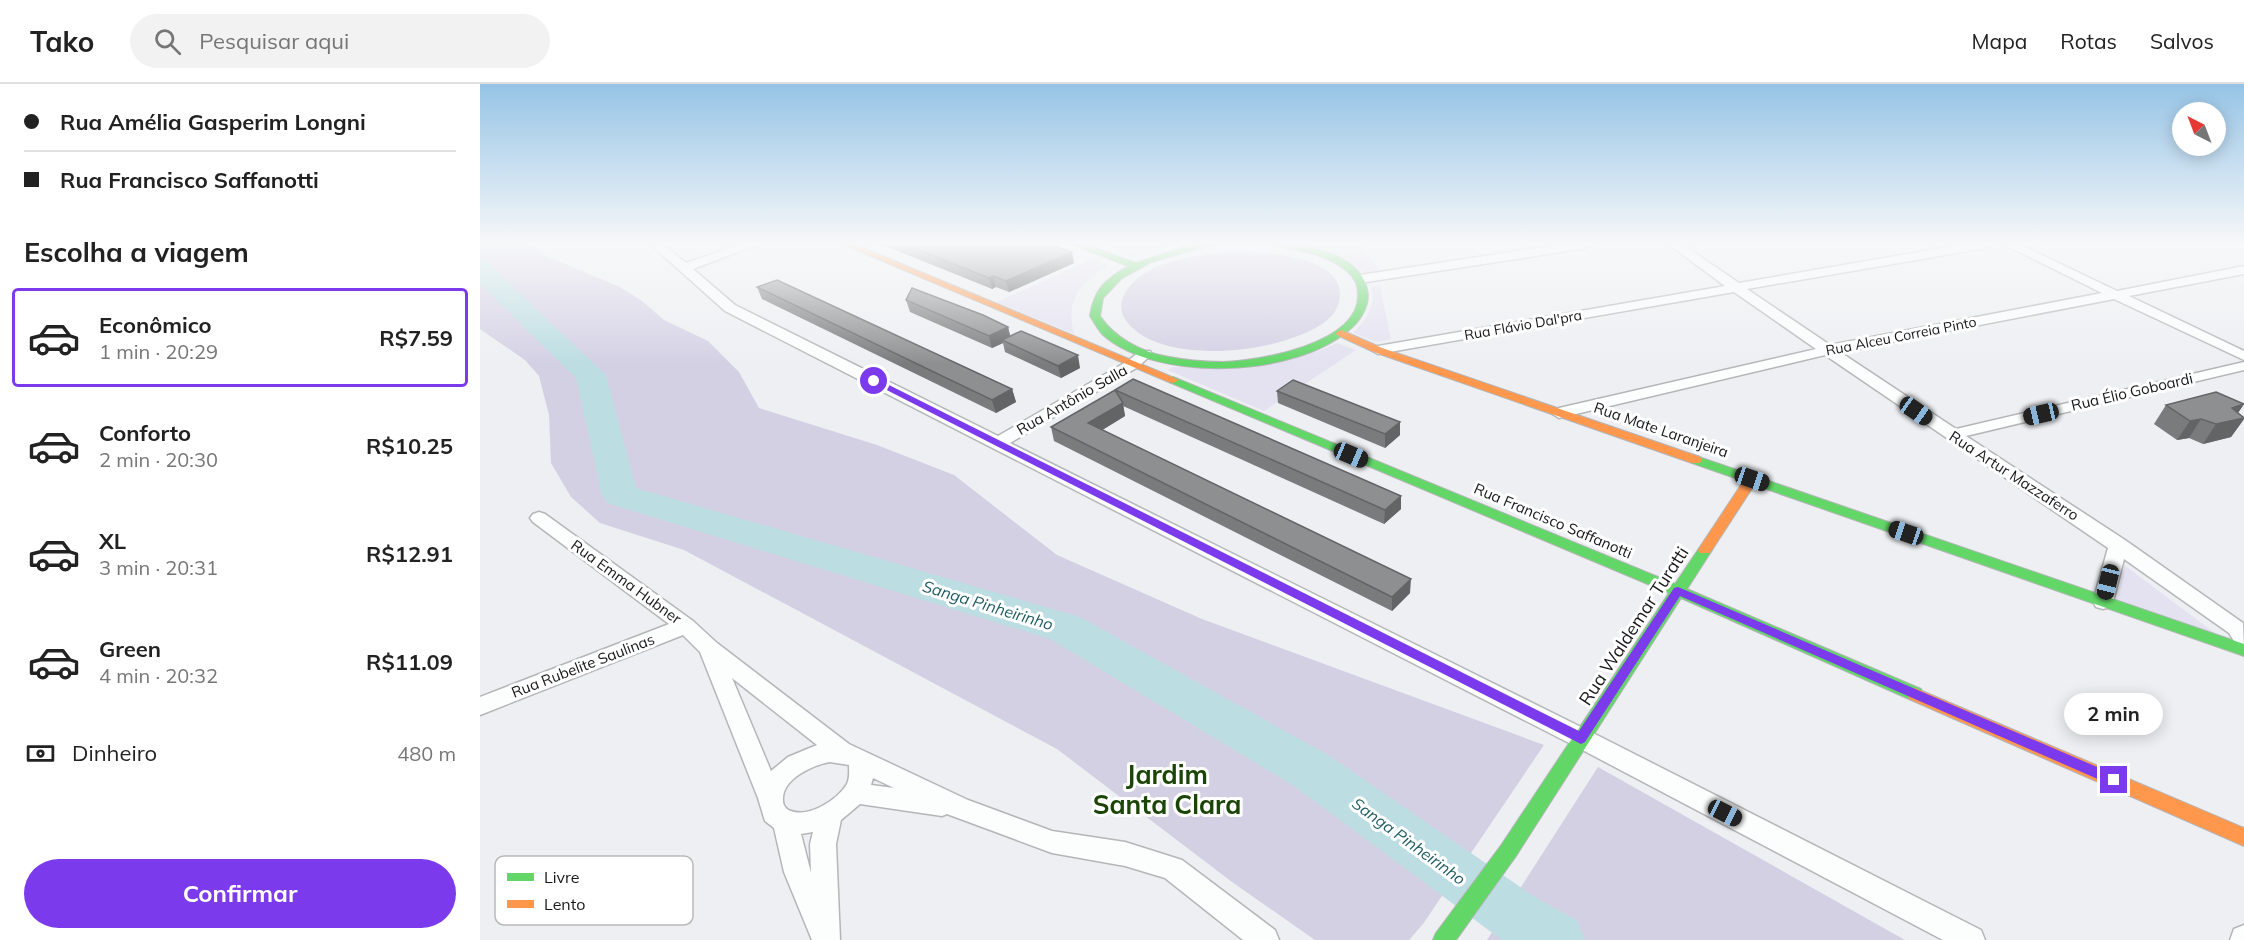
<!DOCTYPE html>
<html lang="pt">
<meta charset="utf-8">
<style>
:root{--surface:#fff;--page:#f2f2f2;--text:#222;--muted:#767676;--line:#e0e0e0;--accent:#7c3aed}
body{margin:0;font-family:Mulish,sans-serif;background:var(--page);color:var(--text);height:100vh;display:flex;flex-direction:column;font-size:22px;white-space:nowrap}
*{box-sizing:border-box;margin:0}
p{font-size:20px;color:var(--muted)}
.icon{flex:none;width:33px;height:33px;fill:none;stroke:currentColor;stroke-width:2;stroke-linecap:round;stroke-linejoin:round}
.map{position:relative;flex:1;overflow:hidden}
.side{display:flex;flex-direction:column;background:var(--surface);width:480px}
.side>*{flex:none}
.top-card{display:grid;align-content:center;height:132px;padding:0 24px;background:var(--surface)}
.needle{width:39px;rotate:318deg}
.buttons{position:absolute;left:1692px;top:18px;display:grid;gap:12px}
.buttons a{display:grid;place-items:center;width:54px;height:54px;border-radius:50%;background:var(--surface);box-shadow:0 3px 15px #0003;font-size:30px}
.end{position:absolute;width:27px;height:27px;margin:-14px;border:8px solid #7c3aed;background:#fff;box-shadow:0 0 0 3px #fff}
.from{border-radius:50%}
.bubble{position:absolute;height:42px;border-radius:21px;background:var(--surface);box-shadow:0 3px 15px #0003;font-size:20px;font-weight:700;line-height:42px;text-align:center}
.car{position:absolute;width:18px;height:36px;margin:-18px -9px;border-radius:8px;box-shadow:0 0 4px 2px #0007;background:linear-gradient(#222 24%,#8ab4d8 0 40%,#222 0 76%,#8ab4d8 0 86%,#222 0)}
.top-card b{display:flex;align-items:center;gap:21px;height:57px;font-size:22px}
.top-card b+b{border-top:2px solid var(--line)}
.top-card i{width:15px;height:15px;background:var(--text)}
ul{padding:0;list-style:none}
li{display:flex;align-items:center;gap:18px;height:99px;margin:0 12px 9px;padding:0 12px;border:3px solid transparent;border-radius:6px}
li div{flex:1}
li b{display:block;font-size:22px}
li em{font-style:normal;font-weight:700}
li.current{border-color:var(--accent)}
li>.icon{width:54px;height:54px;stroke-width:1.5}
h2{padding:0 24px;font-size:27px;line-height:72px}
.pay{display:flex;align-items:center;gap:15px;height:66px;padding:0 24px;font-size:22px}
.pay p{margin-inline-start:auto}
.button{display:flex;gap:12px;margin-top:auto;padding:12px 24px}
.button a{flex:1;height:69px;border-radius:36px;background:var(--accent);color:#fff;font-size:24px;font-weight:700;line-height:69px;text-align:center}
header{display:flex;align-items:center;gap:36px;box-sizing:border-box;height:84px;padding:0 30px;background:var(--surface);border-bottom:2px solid var(--line)}
header strong{font-size:28px}
nav{display:flex;gap:33px;margin-inline-start:auto;font-size:21px}
.search{width:420px;height:54px;background:var(--page);display:flex;align-items:center;gap:15px;box-sizing:border-box;padding:0 21px;border-radius:33px;color:var(--muted);font-size:22px}
main{display:flex;flex:1;min-height:0}
.map>svg:first-child{display:block}
</style>
<header>
<strong>Tako</strong>
<div class="search"><svg class="icon" aria-label="search" viewBox="0 0 24 24"><circle cx="10" cy="10" r="6"/><path d="M15 15l6 6"/></svg>Pesquisar aqui</div>
<nav><a>Mapa</a><a>Rotas</a><a>Salvos</a></nav>
</header>
<main>
<section class="side">
<div class="top-card">
<b><i class="from"></i>Rua Amélia Gasperim Longni</b>
<b><i></i>Rua Francisco Saffanotti</b>
</div>
<h2>Escolha a viagem</h2>
<ul>
<li class="current"><svg class="icon" aria-label="car" viewBox="0 0 24 24"><path d="M5 17H2v-5l4-1 3-4h7l3 4 3 1v5h-3M9 17h6M6 11h13"/><circle cx="7" cy="17" r="2"/><circle cx="17" cy="17" r="2"/></svg><div><b>Econômico</b><p>1 min · 20:29</p></div><em>R$7.59</em></li>
<li><svg class="icon" aria-label="car" viewBox="0 0 24 24"><path d="M5 17H2v-5l4-1 3-4h7l3 4 3 1v5h-3M9 17h6M6 11h13"/><circle cx="7" cy="17" r="2"/><circle cx="17" cy="17" r="2"/></svg><div><b>Conforto</b><p>2 min · 20:30</p></div><em>R$10.25</em></li>
<li><svg class="icon" aria-label="car" viewBox="0 0 24 24"><path d="M5 17H2v-5l4-1 3-4h7l3 4 3 1v5h-3M9 17h6M6 11h13"/><circle cx="7" cy="17" r="2"/><circle cx="17" cy="17" r="2"/></svg><div><b>XL</b><p>3 min · 20:31</p></div><em>R$12.91</em></li>
<li><svg class="icon" aria-label="car" viewBox="0 0 24 24"><path d="M5 17H2v-5l4-1 3-4h7l3 4 3 1v5h-3M9 17h6M6 11h13"/><circle cx="7" cy="17" r="2"/><circle cx="17" cy="17" r="2"/></svg><div><b>Green</b><p>4 min · 20:32</p></div><em>R$11.09</em></li>
</ul>
<div class="pay"><svg class="icon" aria-label="cash" viewBox="0 0 24 24"><path d="M3 7h18v10H3z"/><circle cx="12" cy="12" r="2"/></svg>Dinheiro<p>480 m</p></div>
<div class="button"><a>Confirmar</a></div>
</section>
<div class="map">
<svg width="1764" height="856" viewBox="0 0 1764 856">
<rect width="100%" height="100%" fill="#edeff2"/>
<path fill="#e4e1f1" d="M647,160H695L652,172L629,163Z
M822,160H879L901,188L886,190L864,174Z
M612,175L628,182C600,199 585,216 594,250L517,218Z
M900,202L911,255L896,258L873,249C885,237 897,221 891,203Z
M857,259L876,266L784,327L688,286L693,283L748,285L839,267Z
M1644,481L1736,550L1637,515Z"/>
<path fill="#d4d0e4" d="M0,160H52L66,172L140,203L162,217L184,236L228,257L259,288L279,324L397,361L474,391L577,471L722,535L1064,661L943,840L929,856H835L752,798L577,665L204,466L120,439L91,413L71,379L69,331L59,292L45,276L0,245Z
M745,168C773,167 860,169 860,210C860,221 855,230 846,237C806,268 696,281 655,246C644,237 637,225 644,211C661,178 712,172 745,168Z
M1118,683L1425,856H1007Z"/>
<g fill="none" stroke-linecap="round" stroke-linejoin="round">
<path fill="#bcdde2" fill-rule="evenodd" d="M0,173L9,176L14,185L126,291L156,404L600,533L850,672L1056,814L1097,836L1105,856H1022L814,702L570,555L127,419L122,411L96,294L0,200Z"/>
<g stroke="#b4b6b8" stroke-width="3">
<path id="street" d="M170,160H183L206,179L261,160H279L213,185L255,221L518,352L648,277L660,267H670L672,270L658,283L530,359L1109,647L1501,846L1505,856H1463L1093,661L245,227Z
M1083,160H1113L1107,164L880,199L874,195L880,191Z
M1188,160H1202L1259,199L1485,160H1512L1506,164L1267,205L1350,261L1622,209L1523,160H1539L1637,207L1764,182V190L1649,212L1764,267V276L1634,215L1360,268L1476,345L1764,278V286L1486,352L1645,456L1763,539L1764,565L1757,562L1749,549L1644,475L1633,518L1630,523L1623,525L1616,523L1613,518L1628,464L1345,271L1079,334L1071,329L1079,324L1336,265L1254,208L898,270L891,266L898,262L1245,202Z
M59,428L65,430L213,537L237,559L369,660L488,716L572,747L645,758L702,776L795,846L799,856H763L685,794L645,782L572,769L467,730L462,732L380,720L361,736L356,760L360,856H332L304,788L294,744L285,737L278,714L220,568L203,551L0,631V613L189,540L53,438L50,434L53,430ZM252,594L337,661L308,673L291,687ZM350,678L369,681C369,688 370,693 367,700C358,715 330,734 311,727C307,726 303,722 303,717C301,695 333,681 350,678ZM393,694L414,704L391,701ZM333,748L330,760L331,789L321,750Z
M1764,841V856H1750L1754,845Z"/>
</g>
<g stroke="#b4b6b8" stroke-width="2">
<path id="fast" d="M591,160H604L656,179L701,164L716,160H734L671,178L642,194L623,214L620,232C634,253 660,267 684,272C704,276 724,278 743,278C779,277 878,260 878,212C878,204 877,198 871,191C858,177 836,170 818,166C811,164 802,164 797,160C829,160 885,171 888,211C888,225 879,238 869,246C815,293 678,299 623,251C618,246 614,238 610,232C614,205 626,195 648,182Z
M693,293L1195,500L1220,463H1230L1232,466L1207,505L1441,605L1443,610L1441,615L1435,616L1429,615L1201,514L1036,772L976,856H953L956,849L1022,760L1189,509L689,298L687,296Z
M1216,372L1764,560V572L1212,379L1210,376Z"/>
</g>
<g stroke="#b4b6b8" stroke-width="2">
<path id="slow" d="M362,160H374L699,296L693,299L689,298Z
M861,246L902,264L1220,373L1222,376L1220,379H1212L894,268L857,251L856,249Z
M1272,391L1278,395L1230,469H1220L1218,466L1220,463L1267,392Z
M1435,604L1764,744V762L1429,615L1427,610L1429,605Z"/>
</g>
<use href="#street" fill="#fcfdfd" fill-rule="evenodd"/>
<use href="#fast" fill="#63d668" fill-rule="evenodd"/>
<use href="#slow" fill="#ff974d" fill-rule="evenodd"/>
</g>
<path fill="#797b7d" d="M402,160H570L594,179L529,208L516,203L512,205L403,161Z
M277,203L532,305L536,318L516,329L282,215Z
M426,216L528,243L530,252L600,284L581,294L525,268L523,259L512,264L430,228Z
M653,295L921,425L904,440L643,322L645,332L622,346L930,509L912,527L574,357L571,343Z
M797,307L920,351L905,364L798,319Z
M1764,320L1758,329L1764,333V335L1751,353L1723,360L1709,354L1697,356L1674,340L1686,321Z"/>
<path fill="#636466" d="M592,168L594,179L529,208L526,197Z
M513,192L516,203L512,205L509,194Z
M528,243L531,255L522,256L523,259L512,264L509,252Z
M598,271L600,284L581,294L578,282Z
M532,305L536,318L516,329L512,316Z
M643,319L645,332L611,353L608,339Z
M1764,320L1753,336L1764,335L1751,353L1723,360L1736,340L1752,324Z
M1721,335L1709,354L1697,356L1710,337Z
M920,338V351L905,364V350Z
M921,412V425L904,440L905,426Z
M931,495L930,509L912,527V513Z"/>
<path fill="#8d8f91" stroke="#636466" stroke-width="1.5" d="M424,160H570L592,168L526,197L513,192L509,194Z
M297,196L532,305L512,316L277,203Z
M432,204L503,231L528,243L509,252L426,216Z
M541,247L598,271L578,282L522,256Z
M653,295L921,412L905,426L635,306Z
M813,296L920,338L905,350L797,307Z
M635,306L643,319L608,339L931,495L912,513L571,343Z
M1736,308L1764,320L1752,324L1764,334L1736,340L1721,335L1710,337L1686,321Z"/>
<linearGradient id="sky" x2="0" y2="1"><stop stop-color="#96c4e6"/><stop offset="0.57" stop-color="#f7f8f9"/><stop offset="1" stop-color="#f7f8f9" stop-opacity="0"/></linearGradient>
<rect width="1764" height="280" fill="url(#sky)"/>
<path fill="#7c3aed" d="M391,295H397L1099,647L1194,504L1198,503L1638,692L1640,696L1638,700H1629L1200,512L1105,658L1101,660L391,298Z"/>
<g text-anchor="middle" stroke-width="6" stroke-linejoin="round" paint-order="stroke">
<g font-size="14" fill="#161719" stroke="#fff">
<text transform="translate(1043 241) rotate(-10)" y="5">Rua Flávio Dal'pra</text>
<text transform="translate(1421 252) rotate(-11)" y="5">Rua Alceu Correia Pinto</text>
</g>
<g font-size="15" fill="#161719" stroke="#fff">
<text transform="translate(1652 308) rotate(-13)" y="5">Rua Élio Goboardi</text>
<text transform="translate(592 316) rotate(-30)" y="5">Rua Antônio Salla</text>
<text transform="translate(1181 346) rotate(19)" y="5">Rua Mate Laranjeira</text>
<text transform="translate(1534 392) rotate(33)" y="5">Rua Artur Mazzaferro</text>
<text transform="translate(1073 437) rotate(23)" y="5">Rua Francisco Saffanotti</text>
<text transform="translate(146 498) rotate(36)" y="5">Rua Emma Hubner</text>
<text transform="translate(103 582) rotate(-21)" y="5">Rua Rubelite Saulinas</text>
</g>
<g font-size="16" font-style="italic" fill="#1d5b62" stroke="#fff">
<text transform="translate(508 521) rotate(17)" y="6">Sanga Pinheirinho</text>
<text transform="translate(929 757) rotate(36)" y="6">Sanga Pinheirinho</text>
</g>
<g font-size="18" fill="#161719" stroke="#fff">
<text transform="translate(1154 542) rotate(-57)" y="6">Rua Waldemar Turatti</text>
</g>
<g font-size="26" font-weight="bold" fill="#1b4507" stroke="#fff">
<text x="687" y="700">Jardim<tspan x="687" dy="30">Santa Clara</tspan></text>
</g>
</g>
<rect x="15" y="772" width="198" height="69" rx="9" fill="#fff" stroke="#b9b9ba" stroke-width="1.5"/>
<rect x="27" y="789" width="27" height="8" fill="#63d668"/>
<rect x="27" y="816" width="27" height="8" fill="#ff974d"/>
<g font-size="16" fill="#161719">
<text x="64" y="799">Livre</text>
<text x="64" y="826">Lento</text>
</g>
</svg>
<div class="buttons">
<a><svg class="needle" viewBox="-14 -14 28 28"><path d="M0-13l5 13h-10z" fill="#e53935"/><path d="M0 13l5-13h-10z" fill="#767676"/></svg></a>
</div>
<i class="end from" style="left:394px;top:297px"></i>
<i class="end" style="left:1634px;top:696px"></i>
<div class="bubble" style="left:1584px;top:609px;width:99px">2 min</div>
<i class="car" style="left:1436px;top:327px;rotate:125deg"></i>
<i class="car" style="left:1561px;top:330px;rotate:257deg"></i>
<i class="car" style="left:871px;top:371px;rotate:113deg"></i>
<i class="car" style="left:1272px;top:395px;rotate:109deg"></i>
<i class="car" style="left:1426px;top:449px;rotate:289deg"></i>
<i class="car" style="left:1628px;top:498px;rotate:194deg"></i>
<i class="car" style="left:1245px;top:729px;rotate:117deg"></i>
</div>
</main>
